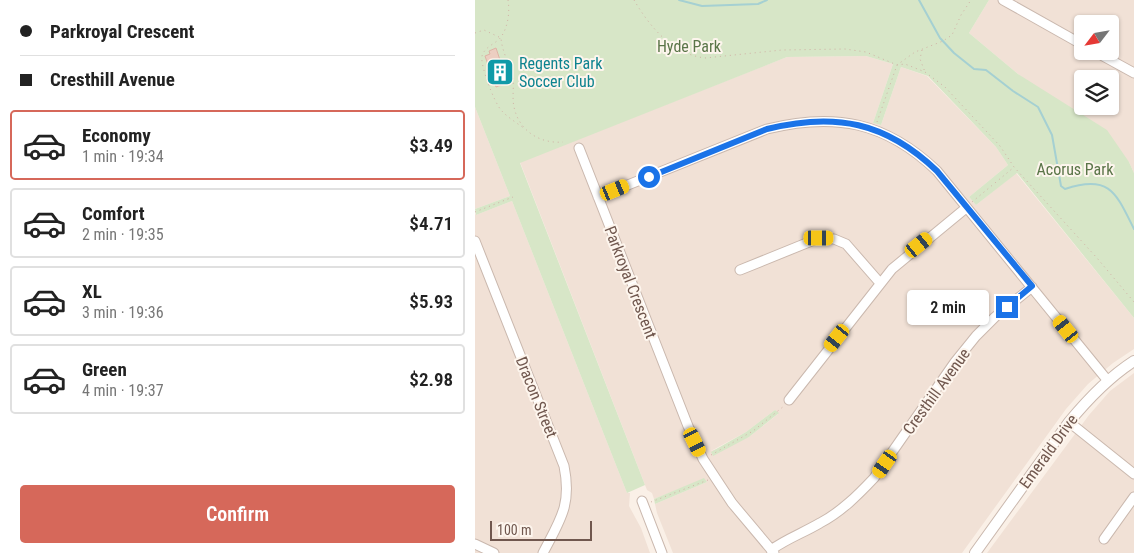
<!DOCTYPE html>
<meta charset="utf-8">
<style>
:root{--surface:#fff;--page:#f6f6f6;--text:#222;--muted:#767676;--line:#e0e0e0;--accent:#d6685a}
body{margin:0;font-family:"Roboto Condensed",sans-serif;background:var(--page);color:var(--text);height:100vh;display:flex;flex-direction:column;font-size:19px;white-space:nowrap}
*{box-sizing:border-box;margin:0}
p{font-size:16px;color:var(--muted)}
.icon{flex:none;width:28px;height:28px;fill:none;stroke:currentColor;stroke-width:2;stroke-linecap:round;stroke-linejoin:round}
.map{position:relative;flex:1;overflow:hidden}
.panel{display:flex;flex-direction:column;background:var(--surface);width:475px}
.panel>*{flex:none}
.guide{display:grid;align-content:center;height:110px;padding:0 20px;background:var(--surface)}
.needle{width:32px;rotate:239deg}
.buttons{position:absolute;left:599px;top:15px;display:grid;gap:10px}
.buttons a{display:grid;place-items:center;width:45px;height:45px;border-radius:5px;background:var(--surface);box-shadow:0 1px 4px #0004;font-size:25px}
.scale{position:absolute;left:15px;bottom:12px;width:102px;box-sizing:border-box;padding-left:5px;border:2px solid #70574e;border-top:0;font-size:14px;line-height:18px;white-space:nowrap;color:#70574e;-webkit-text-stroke:4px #fdf5ed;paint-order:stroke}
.end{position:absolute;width:22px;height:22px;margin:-11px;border:6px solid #1a73e8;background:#fff;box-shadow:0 0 0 2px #fff}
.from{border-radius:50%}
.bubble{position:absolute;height:35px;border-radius:5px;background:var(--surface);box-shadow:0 1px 4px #0004;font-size:16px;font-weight:600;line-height:35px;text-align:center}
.car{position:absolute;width:15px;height:30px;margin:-15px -8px;border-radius:6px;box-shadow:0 0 4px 1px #0007;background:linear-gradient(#f5c518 24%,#345 0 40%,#f5c518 0 76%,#345 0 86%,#f5c518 0)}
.guide b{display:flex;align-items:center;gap:18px;height:48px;font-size:19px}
.guide b+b{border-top:1px solid var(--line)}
.guide i{width:12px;height:12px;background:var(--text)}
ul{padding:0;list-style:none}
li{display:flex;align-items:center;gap:15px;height:70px;margin:0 10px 8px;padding:0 10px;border:2px solid var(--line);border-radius:5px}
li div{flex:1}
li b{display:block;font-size:19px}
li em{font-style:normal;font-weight:600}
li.on{border-color:var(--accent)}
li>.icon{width:45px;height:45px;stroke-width:1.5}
.cta{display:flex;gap:10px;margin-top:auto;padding:10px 20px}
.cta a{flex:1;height:58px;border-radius:5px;background:var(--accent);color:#fff;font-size:20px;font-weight:600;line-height:58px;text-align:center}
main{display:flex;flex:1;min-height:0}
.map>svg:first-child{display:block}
</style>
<main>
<section class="panel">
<div class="guide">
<b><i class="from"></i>Parkroyal Crescent</b>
<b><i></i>Cresthill Avenue</b>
</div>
<ul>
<li class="on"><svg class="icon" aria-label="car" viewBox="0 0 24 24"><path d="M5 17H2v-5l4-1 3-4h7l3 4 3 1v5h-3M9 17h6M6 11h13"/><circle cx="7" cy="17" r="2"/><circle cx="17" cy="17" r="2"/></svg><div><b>Economy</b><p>1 min · 19:34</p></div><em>$3.49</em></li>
<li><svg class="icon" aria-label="car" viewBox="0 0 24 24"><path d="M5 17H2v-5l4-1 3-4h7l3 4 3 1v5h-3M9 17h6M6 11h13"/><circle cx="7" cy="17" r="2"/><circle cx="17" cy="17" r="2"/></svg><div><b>Comfort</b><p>2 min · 19:35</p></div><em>$4.71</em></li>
<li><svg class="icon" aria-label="car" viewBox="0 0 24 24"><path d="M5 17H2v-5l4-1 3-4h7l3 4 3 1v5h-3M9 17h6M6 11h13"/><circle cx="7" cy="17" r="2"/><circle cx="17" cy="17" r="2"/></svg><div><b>XL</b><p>3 min · 19:36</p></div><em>$5.93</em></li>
<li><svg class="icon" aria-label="car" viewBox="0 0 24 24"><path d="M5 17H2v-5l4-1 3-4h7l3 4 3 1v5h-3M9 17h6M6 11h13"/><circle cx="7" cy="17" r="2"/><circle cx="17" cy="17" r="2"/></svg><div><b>Green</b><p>4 min · 19:37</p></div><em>$2.98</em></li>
</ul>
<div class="cta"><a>Confirm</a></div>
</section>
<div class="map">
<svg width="659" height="553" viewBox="0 0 659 553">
<rect width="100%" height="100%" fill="#faf0e7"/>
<path fill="#f1e1d6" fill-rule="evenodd" d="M514,0H659V173L654,162L543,74L494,33ZM608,24H635V51H608ZM608,79H635V106H608Z
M391,56L418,64L398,123L406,125L426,67L452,76L521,147L533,165L494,197L501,205L541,173L659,318V349L638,363L613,384L591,409L487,553H198L182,513L180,504L232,482L229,479L179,499L177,493L172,490L45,162L312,57ZM300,410L303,414L274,437L236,451L271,432Z
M0,107L35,196L0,209Z
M37,201L152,493H155L154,506L166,528L175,553H0V213L1,215Z
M659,373V553H512L614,415L635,391Z"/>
<path fill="#d7e6c7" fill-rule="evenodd" d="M0,0H514L494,33L543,74L632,130L654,162L659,173V318L542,173L501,205L494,197L533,165L521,147L453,76L426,67L406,125L398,123L418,64L391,56L312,57L45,163L170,485L152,493L37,201L1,215L0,209L35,196L0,107ZM21,48L26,63L30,62L37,81L22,87L10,56L15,54L14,51Z
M300,410L304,413L274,437L238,456L236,452L271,432Z
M229,478L232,482L180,504L179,499Z"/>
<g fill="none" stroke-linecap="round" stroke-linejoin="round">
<path stroke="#a5d0d2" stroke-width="2" d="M204,0L227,6L283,4L292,0
M444,0L465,38L479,53L499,69L511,70L538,91L563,107L577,135L586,186L590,189C635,174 641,193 659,229"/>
</g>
<path fill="#eccec1" stroke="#ddb3a4" d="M21,48L26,63L30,62L37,81L21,87L10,56L15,54L14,51Z"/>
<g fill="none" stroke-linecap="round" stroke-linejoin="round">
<g stroke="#cab8ae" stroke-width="11">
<path id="minor" d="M528,0L608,45
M619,51L659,73
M104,148L213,426L228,459L257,503L299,553
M123,197L292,129C360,112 411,122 462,171L633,381
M0,241L89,466C97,505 85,520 68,553
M265,270L344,238L359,239L371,244L405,283
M314,400L417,269L491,208
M594,422L659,474
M167,501L187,553
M629,539L659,497
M0,544L19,553
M296,550C311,539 328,533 345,523C366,512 383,495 399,478L480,362L501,336L520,317L557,287"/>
</g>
<g stroke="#cab8ae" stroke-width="12">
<path id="tertiary" d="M500,553L594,422C613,399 634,377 659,361"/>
</g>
<path stroke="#d1b1a5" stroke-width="1" stroke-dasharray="1 4" stroke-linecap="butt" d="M33,0C35,12 33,27 26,37C21,44 10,46 7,56C5,65 19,102 26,110C32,117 42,123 50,129
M159,0C175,27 197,54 230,58L307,50L370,49L391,52L422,65L430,64L450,72L470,87L525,146L539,167L622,258L659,302
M0,33L9,30L26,38C27,52 35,65 38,79C39,88 37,98 39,107C44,131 65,144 88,142
M447,50L445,59L450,72
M402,122L422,65L440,52L468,41L477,35L486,15L496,0
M497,202L538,168
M0,212L38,197
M236,455L278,431L309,406
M176,502L233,480"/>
<use href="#minor" stroke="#fff" stroke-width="9"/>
<use href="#tertiary" stroke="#fff" stroke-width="10"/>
</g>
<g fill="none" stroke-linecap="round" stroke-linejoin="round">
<path stroke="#1a73e8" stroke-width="6" d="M174,177L292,129C360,112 411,122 462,171L557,286L532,307"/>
</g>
<defs>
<g id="building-square" transform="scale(1.4375)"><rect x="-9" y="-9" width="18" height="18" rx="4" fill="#0f9aa8" stroke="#fdf5ed"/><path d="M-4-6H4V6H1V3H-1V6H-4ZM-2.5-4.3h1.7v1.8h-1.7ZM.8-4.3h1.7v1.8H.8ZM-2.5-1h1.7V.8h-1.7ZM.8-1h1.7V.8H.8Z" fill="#fff"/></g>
</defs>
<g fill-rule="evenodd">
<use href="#building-square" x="25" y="72"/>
</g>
<g text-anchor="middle" stroke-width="4" stroke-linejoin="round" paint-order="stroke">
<g font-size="16" fill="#5a7548" stroke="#fdf5ed">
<text x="214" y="52">Hyde Park</text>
<text x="600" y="175">Acorus Park</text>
</g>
<g font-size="16" fill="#0d838f" stroke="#fdf5ed" text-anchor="start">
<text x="44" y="69">Regents Park<tspan x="44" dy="18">Soccer Club</tspan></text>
</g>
<g font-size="16" fill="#70574e" stroke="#fdf5ed">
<text transform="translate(156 282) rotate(69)" y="6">Parkroyal Crescent</text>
<text transform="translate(461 391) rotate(-54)" y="6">Cresthill Avenue</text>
<text transform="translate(62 397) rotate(68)" y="6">Dracon Street</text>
<text transform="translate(573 451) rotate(-54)" y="6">Emerald Drive</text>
</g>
</g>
</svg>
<div class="buttons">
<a><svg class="needle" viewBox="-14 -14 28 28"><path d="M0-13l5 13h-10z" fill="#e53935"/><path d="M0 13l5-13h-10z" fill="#767676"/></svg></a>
<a><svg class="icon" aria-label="layers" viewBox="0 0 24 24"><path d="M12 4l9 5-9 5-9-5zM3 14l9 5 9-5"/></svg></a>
</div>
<div class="scale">100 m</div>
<i class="end from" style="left:174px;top:177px"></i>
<i class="end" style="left:532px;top:307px"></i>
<div class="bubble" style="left:432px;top:290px;width:82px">2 min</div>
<i class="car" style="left:140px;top:190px;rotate:68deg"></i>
<i class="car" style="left:344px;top:238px;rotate:90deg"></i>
<i class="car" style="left:444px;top:245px;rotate:51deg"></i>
<i class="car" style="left:591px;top:329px;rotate:321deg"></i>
<i class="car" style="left:362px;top:338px;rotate:218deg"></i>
<i class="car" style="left:220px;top:442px;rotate:154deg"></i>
<i class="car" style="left:410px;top:464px;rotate:215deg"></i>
</div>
</main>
